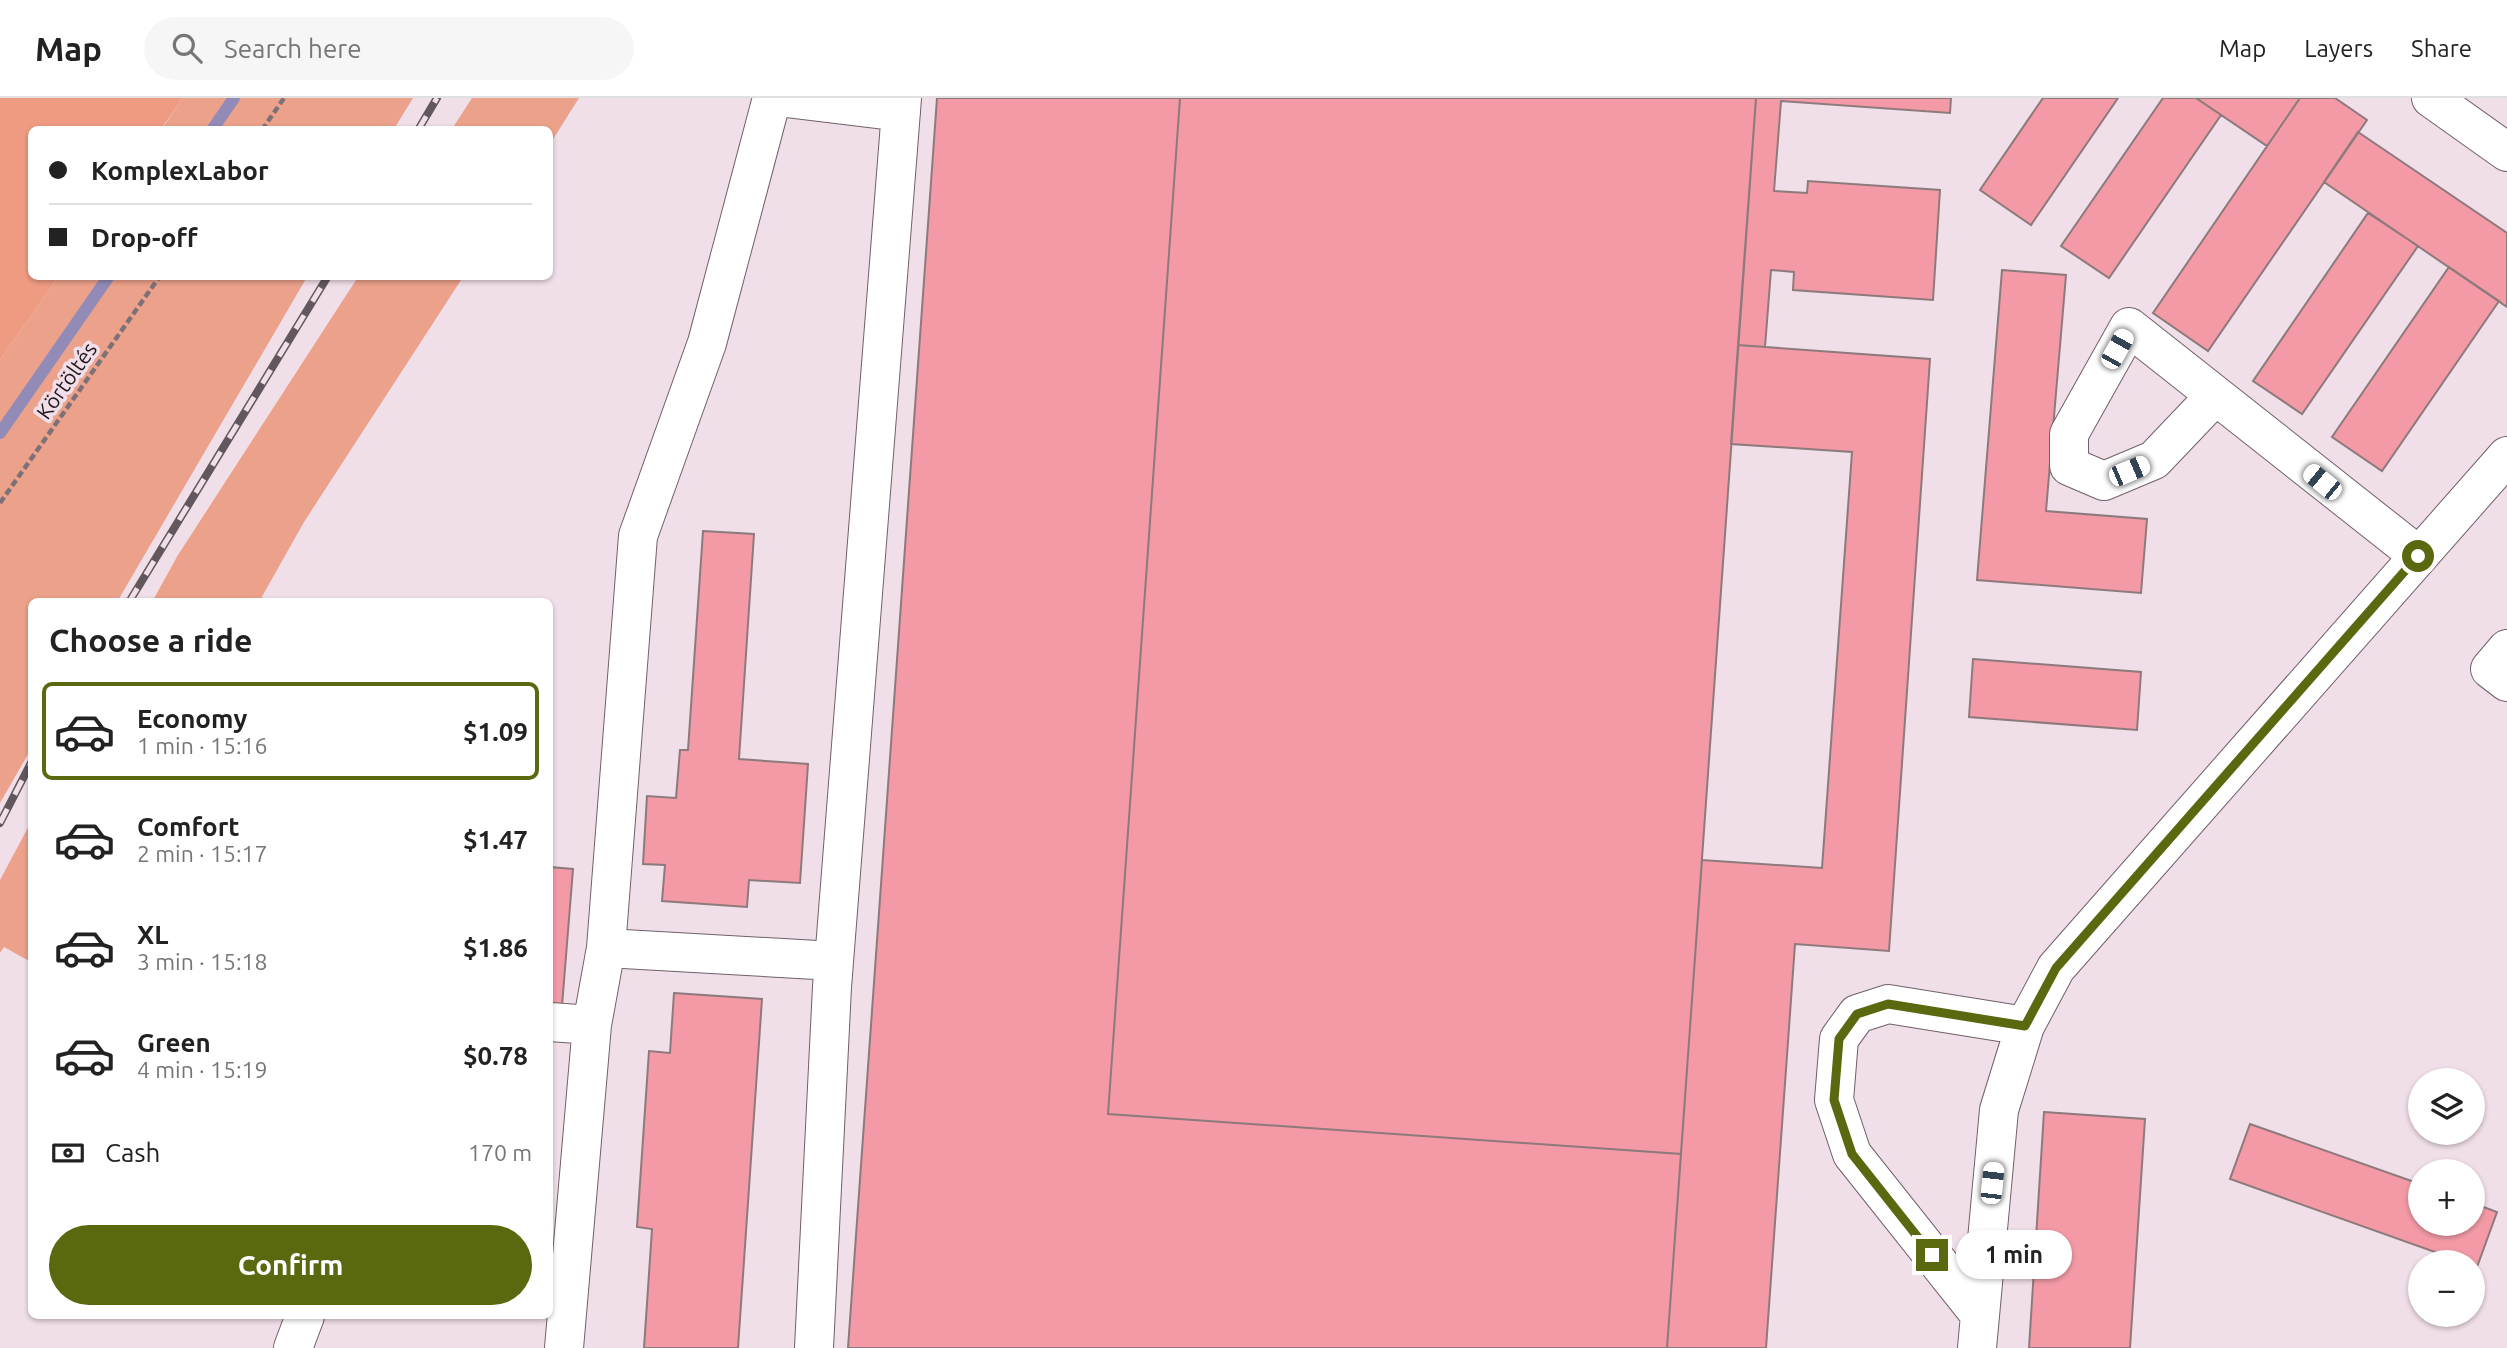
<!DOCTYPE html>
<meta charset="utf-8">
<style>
:root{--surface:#fff;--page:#f6f6f6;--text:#222;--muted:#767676;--line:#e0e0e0;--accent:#5a6810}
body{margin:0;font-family:Ubuntu,sans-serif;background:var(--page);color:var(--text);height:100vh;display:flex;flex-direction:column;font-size:26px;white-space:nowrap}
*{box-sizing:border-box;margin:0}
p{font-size:23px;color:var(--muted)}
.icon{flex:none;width:38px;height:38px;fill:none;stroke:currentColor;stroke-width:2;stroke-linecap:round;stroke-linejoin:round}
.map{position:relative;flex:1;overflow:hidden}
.drawer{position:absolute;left:28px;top:500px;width:525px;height:721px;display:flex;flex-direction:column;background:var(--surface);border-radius:10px;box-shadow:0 2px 5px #0004}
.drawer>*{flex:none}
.hud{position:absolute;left:28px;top:28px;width:525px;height:154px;border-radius:10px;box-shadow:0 2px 5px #0004;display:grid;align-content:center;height:154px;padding:0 21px;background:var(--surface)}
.tools{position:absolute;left:2408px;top:970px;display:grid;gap:14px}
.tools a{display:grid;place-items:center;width:77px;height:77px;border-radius:50%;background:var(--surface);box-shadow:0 2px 5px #0004;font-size:35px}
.end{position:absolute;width:32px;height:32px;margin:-16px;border:9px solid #5a6810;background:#fff;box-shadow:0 0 0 4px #fff}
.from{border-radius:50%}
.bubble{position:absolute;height:49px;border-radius:24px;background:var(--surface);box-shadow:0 2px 5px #0004;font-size:23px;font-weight:700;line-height:49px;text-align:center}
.car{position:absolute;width:21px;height:42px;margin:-21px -10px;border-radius:9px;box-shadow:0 0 5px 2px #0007;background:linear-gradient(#fff 24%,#345 0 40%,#fff 0 76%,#345 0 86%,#fff 0)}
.hud b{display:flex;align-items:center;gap:24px;height:66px;font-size:26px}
.hud b+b{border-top:2px solid var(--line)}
.hud i{width:18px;height:18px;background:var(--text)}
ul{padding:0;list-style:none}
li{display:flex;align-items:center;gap:21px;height:98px;margin:0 14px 10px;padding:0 7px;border:4px solid transparent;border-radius:10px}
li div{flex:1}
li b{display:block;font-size:26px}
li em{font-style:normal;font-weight:700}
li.current{border-color:var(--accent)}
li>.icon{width:63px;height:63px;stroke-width:1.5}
h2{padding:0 21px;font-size:32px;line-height:84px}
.pay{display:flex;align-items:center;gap:18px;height:77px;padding:0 21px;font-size:26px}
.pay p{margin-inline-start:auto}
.primary-button{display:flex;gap:14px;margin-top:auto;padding:14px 21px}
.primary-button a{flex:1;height:80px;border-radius:42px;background:var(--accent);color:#fff;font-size:28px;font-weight:700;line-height:80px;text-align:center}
header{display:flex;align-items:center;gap:42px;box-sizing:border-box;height:98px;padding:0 35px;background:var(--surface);border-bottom:2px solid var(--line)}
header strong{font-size:33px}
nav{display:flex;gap:38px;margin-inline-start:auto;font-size:24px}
.search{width:490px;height:63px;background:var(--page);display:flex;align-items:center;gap:18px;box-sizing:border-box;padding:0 24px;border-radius:38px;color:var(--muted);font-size:26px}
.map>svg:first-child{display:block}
</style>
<header>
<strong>Map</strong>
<div class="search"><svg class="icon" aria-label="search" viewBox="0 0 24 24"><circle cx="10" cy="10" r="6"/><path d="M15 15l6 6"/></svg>Search here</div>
<nav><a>Map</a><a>Layers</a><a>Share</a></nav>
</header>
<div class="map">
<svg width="2507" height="1250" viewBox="0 0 2507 1250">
<rect width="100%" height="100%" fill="#f0dee8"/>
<path fill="#eca18a" d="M183,0H413L394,31L161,32Z
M472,0H579L550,46V32L452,31Z
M58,179H307L117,504H32L31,651L0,705V262Z
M358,179H463L304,424L259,504H152L178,457Z
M31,724L32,864H31L4,849L0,855V782Z"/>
<path fill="#ef9b82" d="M0,0H183L161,31L32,32V178L58,179L0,262Z"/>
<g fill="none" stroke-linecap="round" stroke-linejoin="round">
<path stroke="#928bb8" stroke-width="12" d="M212,32L234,0
M0,335L109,178"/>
</g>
<path fill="#f39aa6" stroke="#8d7a7c" stroke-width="2" d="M937,0H1180L1108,1016L1681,1056L1667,1250H848Z
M1180,0H1756L1681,1056L1108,1016Z
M1756,0H1951L1950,15L1781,3L1774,93L1807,95L1808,83L1940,92L1933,202L1793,192L1794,174L1771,172L1765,249L1738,247Z
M2043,0H2118L2031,127L1980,92Z
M2163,0H2196L2221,17L2109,180L2061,148Z
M2196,0H2300L2267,48Z
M2300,0H2335L2367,22L2208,253L2153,215Z
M2358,34L2507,135V209L2324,84Z
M2368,115L2418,148L2302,316L2253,283Z
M2449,169L2499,203L2382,373L2332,339Z
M2002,172L2066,177L2046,413L2147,421L2141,495L1977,482Z
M1738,247L1930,261L1889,853L1795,846L1766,1250H1667L1702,762L1822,770L1852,354L1731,346Z
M703,433L754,436L739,661L808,666L800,785L749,782L747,809L662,803L665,767L643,766L647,698L676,700L680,652H688Z
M1973,561L2141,574L2137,632L1969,619Z
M550,769L573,771L562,908L550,907Z
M674,895L762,901L738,1250H644L652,1131L637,1129L649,953L670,955Z
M2044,1014L2145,1021L2130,1250H2029Z
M2250,1026L2420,1086V1125H2473V1105L2497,1114L2477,1169L2473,1164H2463L2230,1081Z"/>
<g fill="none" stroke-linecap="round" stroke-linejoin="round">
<g stroke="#706069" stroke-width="40">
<path id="minor" d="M772,0L707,245L638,438L606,850L834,863
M786,0L901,14
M2431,0L2507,54
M2215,298L2154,362L2104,383L2069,368V336L2129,229L2419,458
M2507,551L2490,571L2507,584
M550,924L592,927L606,850
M1980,1217L1852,1056L1834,1002L1839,941L1857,916L1888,906L2025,928
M293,1250L305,1218
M564,1250L592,927
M814,1250L832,889L902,0
M1977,1250L1999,1012L2025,928L2056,870L2507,358"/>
</g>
<path stroke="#7d7178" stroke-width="4.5" stroke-dasharray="7 3.5" stroke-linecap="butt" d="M262,32L284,0
M0,405L160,178"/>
<use href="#minor" stroke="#fff" stroke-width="38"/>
<g stroke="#61575c" stroke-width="8">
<path id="rail" d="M418,32L437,0
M129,504L328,178
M0,725L32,663"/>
</g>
<use href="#rail" stroke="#f0dee8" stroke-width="5" stroke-dasharray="16" stroke-linecap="butt"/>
</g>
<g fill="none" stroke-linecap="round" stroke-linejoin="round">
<path stroke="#5a6810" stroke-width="9" d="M1932,1157L1852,1056L1834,1002L1839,941L1857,916L1888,906L2025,928L2056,870L2418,458"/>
</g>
<g text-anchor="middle" stroke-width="7" stroke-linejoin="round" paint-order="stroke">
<g font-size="21" fill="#1d171a" stroke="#f0dee8">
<text transform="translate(67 283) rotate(-55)" y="7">Körtöltés</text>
</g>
</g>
</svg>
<div class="tools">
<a><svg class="icon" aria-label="layers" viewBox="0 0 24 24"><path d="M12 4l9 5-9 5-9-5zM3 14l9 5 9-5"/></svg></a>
<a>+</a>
<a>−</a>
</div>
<i class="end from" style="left:2418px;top:458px"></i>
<i class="end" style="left:1932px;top:1157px"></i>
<div class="bubble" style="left:1956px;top:1132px;width:116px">1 min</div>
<i class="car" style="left:2117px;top:251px;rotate:29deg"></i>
<i class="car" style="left:2129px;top:373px;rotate:67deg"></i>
<i class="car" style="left:2322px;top:384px;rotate:309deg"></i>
<i class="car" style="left:1992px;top:1085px;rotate:6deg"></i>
<div class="hud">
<b><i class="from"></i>KomplexLabor</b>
<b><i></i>Drop-off</b>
</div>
<section class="drawer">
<h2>Choose a ride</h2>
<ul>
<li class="current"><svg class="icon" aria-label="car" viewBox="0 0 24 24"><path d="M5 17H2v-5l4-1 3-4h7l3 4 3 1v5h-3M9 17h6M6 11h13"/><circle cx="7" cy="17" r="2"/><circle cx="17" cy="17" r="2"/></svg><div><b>Economy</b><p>1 min · 15:16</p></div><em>$1.09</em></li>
<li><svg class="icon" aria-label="car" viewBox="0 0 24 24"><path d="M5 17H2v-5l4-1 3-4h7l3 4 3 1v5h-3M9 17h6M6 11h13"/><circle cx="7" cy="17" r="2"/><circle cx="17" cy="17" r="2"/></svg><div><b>Comfort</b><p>2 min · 15:17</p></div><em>$1.47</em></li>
<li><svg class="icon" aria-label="car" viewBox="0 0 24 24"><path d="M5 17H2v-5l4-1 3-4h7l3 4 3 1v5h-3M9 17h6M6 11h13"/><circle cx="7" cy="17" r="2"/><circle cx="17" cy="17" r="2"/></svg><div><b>XL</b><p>3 min · 15:18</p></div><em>$1.86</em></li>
<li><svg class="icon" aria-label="car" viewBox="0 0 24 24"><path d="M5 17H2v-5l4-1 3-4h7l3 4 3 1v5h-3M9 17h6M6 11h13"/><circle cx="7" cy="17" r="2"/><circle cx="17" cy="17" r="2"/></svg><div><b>Green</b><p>4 min · 15:19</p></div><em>$0.78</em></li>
</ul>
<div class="pay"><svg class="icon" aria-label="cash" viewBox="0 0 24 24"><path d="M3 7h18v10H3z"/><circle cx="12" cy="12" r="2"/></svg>Cash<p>170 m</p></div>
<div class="primary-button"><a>Confirm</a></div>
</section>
</div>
